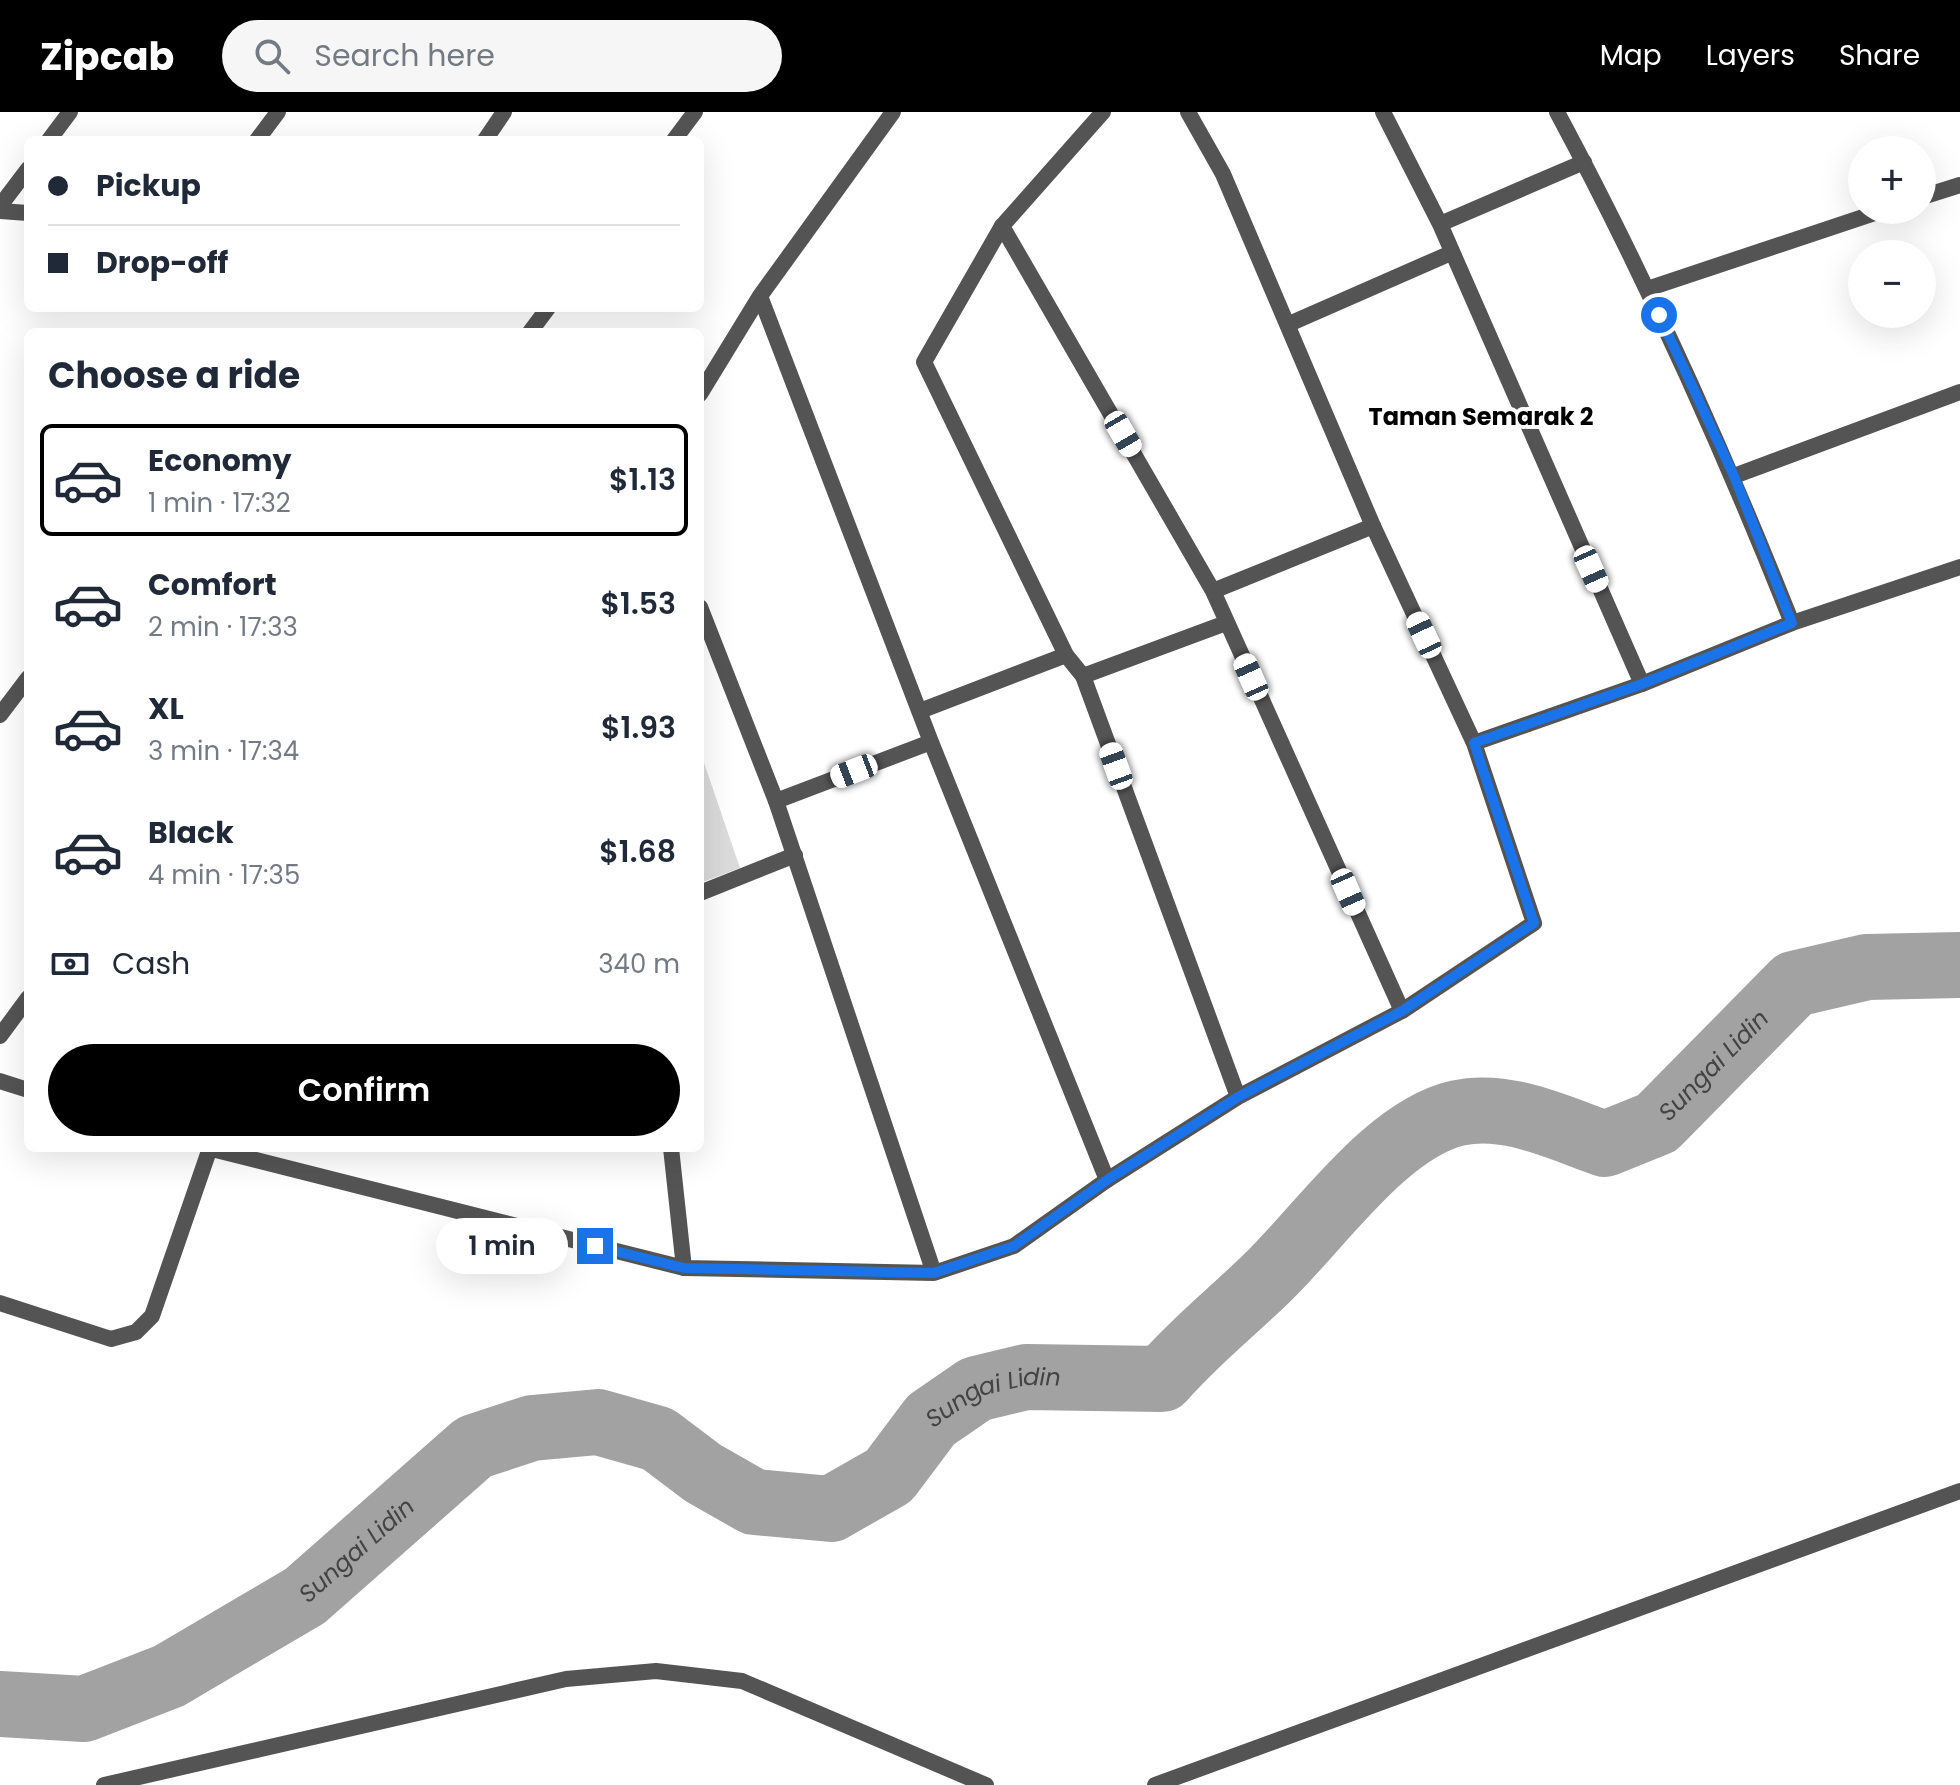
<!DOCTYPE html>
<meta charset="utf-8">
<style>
:root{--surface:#fff;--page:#f6f6f7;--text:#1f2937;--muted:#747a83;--line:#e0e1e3;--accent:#000}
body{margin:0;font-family:Poppins,sans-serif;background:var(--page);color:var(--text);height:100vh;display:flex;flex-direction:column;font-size:30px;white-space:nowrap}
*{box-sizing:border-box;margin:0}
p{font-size:26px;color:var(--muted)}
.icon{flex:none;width:44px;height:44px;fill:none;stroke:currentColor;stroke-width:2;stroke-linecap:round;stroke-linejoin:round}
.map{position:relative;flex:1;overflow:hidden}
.side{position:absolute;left:24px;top:216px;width:680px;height:824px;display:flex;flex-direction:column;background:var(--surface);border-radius:12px;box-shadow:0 8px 32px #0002}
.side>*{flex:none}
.banner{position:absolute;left:24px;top:24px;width:680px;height:176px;border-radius:12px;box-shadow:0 8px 32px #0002;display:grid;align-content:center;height:176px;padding:0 24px;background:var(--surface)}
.fabs{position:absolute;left:1848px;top:24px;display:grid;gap:16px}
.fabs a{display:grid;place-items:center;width:88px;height:88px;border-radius:50%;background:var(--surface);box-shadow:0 8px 32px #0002;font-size:40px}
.end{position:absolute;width:36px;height:36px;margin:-18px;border:10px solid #1a73e8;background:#fff;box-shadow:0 0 0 4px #fff}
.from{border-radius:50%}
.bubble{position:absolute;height:56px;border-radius:28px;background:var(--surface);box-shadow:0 8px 32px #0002;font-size:26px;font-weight:600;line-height:56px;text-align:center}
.car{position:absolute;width:24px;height:48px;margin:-24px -12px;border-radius:10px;box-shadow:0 0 6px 2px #0007;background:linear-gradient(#fff 24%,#345 0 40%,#fff 0 76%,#345 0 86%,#fff 0)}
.banner b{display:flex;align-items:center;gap:28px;height:76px;font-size:30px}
.banner b+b{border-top:2px solid var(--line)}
.banner i{width:20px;height:20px;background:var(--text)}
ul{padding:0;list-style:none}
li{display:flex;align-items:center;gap:24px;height:112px;margin:0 16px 12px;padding:0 8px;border:4px solid transparent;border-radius:12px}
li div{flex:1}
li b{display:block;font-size:30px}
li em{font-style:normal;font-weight:600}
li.active{border-color:var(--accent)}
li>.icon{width:72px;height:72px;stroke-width:1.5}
h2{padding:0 24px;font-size:36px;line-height:96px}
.pay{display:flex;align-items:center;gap:20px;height:88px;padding:0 24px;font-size:30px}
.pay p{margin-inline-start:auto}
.cta{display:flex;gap:16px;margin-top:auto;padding:16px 24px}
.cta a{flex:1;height:92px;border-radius:48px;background:var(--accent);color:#fff;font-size:32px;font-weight:600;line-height:92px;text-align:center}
header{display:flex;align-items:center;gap:48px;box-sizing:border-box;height:112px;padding:0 40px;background:var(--accent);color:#fff}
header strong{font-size:38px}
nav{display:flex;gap:44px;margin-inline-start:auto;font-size:28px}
.search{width:560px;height:72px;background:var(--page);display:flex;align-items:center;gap:20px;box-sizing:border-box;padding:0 28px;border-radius:44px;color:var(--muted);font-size:30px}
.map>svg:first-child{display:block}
</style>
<header>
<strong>Zipcab</strong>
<div class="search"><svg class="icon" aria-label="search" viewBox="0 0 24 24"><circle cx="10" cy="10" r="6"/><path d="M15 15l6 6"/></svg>Search here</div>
<nav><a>Map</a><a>Layers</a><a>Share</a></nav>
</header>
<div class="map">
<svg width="1960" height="1673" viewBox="0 0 1960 1673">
<rect width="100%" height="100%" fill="#fff"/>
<path fill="#dbdbdb" d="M700,639L740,756L700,771Z"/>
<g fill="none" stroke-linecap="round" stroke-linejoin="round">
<path stroke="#a2a2a2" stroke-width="66" id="s1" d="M0,1592L84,1597L169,1564L305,1484L474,1335L532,1316L598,1310L658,1327L703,1361L754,1390L831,1397L889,1364L931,1308L976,1277L1026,1265L1162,1267C1196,1228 1231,1201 1267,1166C1320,1115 1386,1017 1458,1001C1507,990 1559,1016 1605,1032L1657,1011L1794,872L1867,855L1960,853"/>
<path stroke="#545454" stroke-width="16" d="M1383,0L1440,112L1642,572
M49,28L70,0
M485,28L504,0
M0,94L28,57
M1440,112L1584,50
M1002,114L1213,479L1402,899
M760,184L931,630L1107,1068
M1289,212L1451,141
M700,282L760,184L893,0
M1734,364L1960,280
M1213,479L1373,414
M1083,564L1226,511
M920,599L1066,543
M0,603L28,566
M776,689L931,630
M671,1036L684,1156
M0,1191L111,1227L136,1220L152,1204L210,1036"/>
<path stroke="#545454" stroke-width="16" d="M1103,0L1002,114L924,250L1066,543L1083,564L1238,985
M1557,0C1646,166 1723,337 1792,511
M257,28L278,0
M674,28L695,0
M1922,85L1960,73
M0,99L28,101
M1647,177L1884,98
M530,220L548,196
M700,495L776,689L934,1161
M1474,631L1642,572L1792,511L1960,455
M700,781L795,743
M0,924L28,886
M0,969L28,978
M208,1036L684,1156L934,1161L1014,1134L1107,1068L1238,985L1402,899L1534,811L1474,631L1373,414L1223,62L1188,0
M104,1673L566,1567L656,1559L742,1569L986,1673
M1155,1673L1960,1379"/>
</g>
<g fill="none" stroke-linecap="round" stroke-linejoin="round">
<path stroke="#1a73e8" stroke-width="10" d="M595,1134L684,1156L934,1161L1014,1134L1107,1068L1238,985L1402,899L1534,811L1474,631L1642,572L1792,511L1734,364L1659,203"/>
</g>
<g text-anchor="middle" stroke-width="8" stroke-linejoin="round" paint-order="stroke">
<g font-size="24" font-weight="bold" fill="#000" stroke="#fff">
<text x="1481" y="313">Taman Semarak 2</text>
</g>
<g font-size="24" font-style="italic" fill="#434343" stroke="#fff">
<text dy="8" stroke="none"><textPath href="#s1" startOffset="2010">Sungai Lidin</textPath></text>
<text dy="8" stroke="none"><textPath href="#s1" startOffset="1146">Sungai Lidin</textPath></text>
<text dy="8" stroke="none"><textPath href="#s1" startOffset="402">Sungai Lidin</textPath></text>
</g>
</g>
</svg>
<div class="fabs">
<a>+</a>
<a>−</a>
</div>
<i class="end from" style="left:1659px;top:203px"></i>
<i class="end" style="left:595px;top:1134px"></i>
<div class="bubble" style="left:436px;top:1106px;width:132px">1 min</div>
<i class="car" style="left:1123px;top:322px;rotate:150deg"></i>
<i class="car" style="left:1591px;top:457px;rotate:156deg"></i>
<i class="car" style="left:1424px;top:523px;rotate:335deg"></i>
<i class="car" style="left:1251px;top:565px;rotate:336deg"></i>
<i class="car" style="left:1116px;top:654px;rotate:340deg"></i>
<i class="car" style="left:854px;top:659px;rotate:249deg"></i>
<i class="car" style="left:1348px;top:780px;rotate:156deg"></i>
<div class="banner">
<b><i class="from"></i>Pickup</b>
<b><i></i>Drop-off</b>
</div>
<section class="side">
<h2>Choose a ride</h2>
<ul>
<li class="active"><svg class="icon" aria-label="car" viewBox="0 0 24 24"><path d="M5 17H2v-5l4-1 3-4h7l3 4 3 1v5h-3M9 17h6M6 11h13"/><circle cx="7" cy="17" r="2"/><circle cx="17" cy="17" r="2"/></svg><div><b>Economy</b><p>1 min · 17:32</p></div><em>$1.13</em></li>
<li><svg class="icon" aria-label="car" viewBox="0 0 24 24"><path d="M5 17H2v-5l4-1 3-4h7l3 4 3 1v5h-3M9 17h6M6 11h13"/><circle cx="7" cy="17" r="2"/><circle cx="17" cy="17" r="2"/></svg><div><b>Comfort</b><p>2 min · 17:33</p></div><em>$1.53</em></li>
<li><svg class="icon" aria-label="car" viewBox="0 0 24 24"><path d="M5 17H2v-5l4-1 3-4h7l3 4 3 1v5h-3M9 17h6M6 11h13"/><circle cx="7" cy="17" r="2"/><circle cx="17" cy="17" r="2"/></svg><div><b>XL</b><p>3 min · 17:34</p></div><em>$1.93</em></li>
<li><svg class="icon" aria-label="car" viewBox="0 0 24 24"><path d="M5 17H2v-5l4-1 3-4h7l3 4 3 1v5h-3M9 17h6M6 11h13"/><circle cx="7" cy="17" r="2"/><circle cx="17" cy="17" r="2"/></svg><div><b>Black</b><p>4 min · 17:35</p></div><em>$1.68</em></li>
</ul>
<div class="pay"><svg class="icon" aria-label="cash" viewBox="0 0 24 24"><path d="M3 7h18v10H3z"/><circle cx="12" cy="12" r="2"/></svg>Cash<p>340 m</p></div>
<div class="cta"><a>Confirm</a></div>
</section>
</div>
